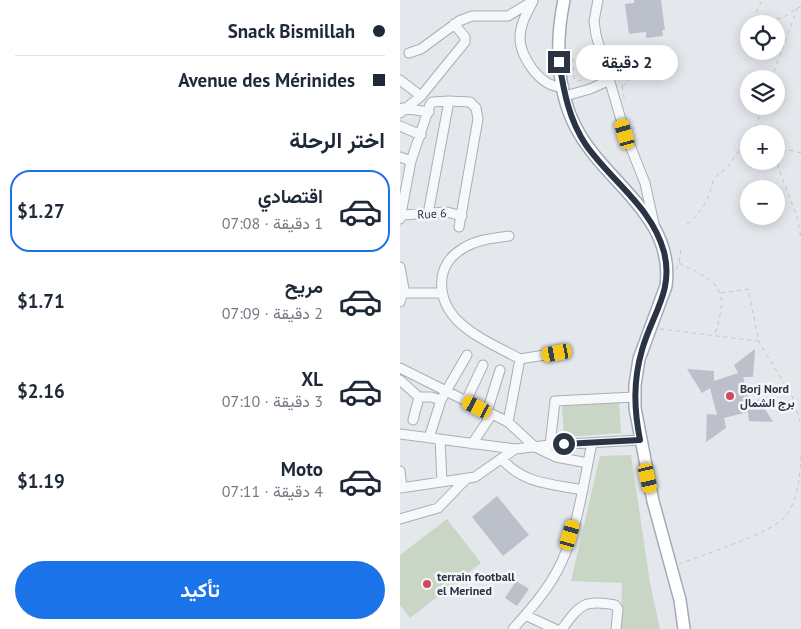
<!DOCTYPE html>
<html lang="ar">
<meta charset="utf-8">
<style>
:root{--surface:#fff;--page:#f2f2f3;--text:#1f2937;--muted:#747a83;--line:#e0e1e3;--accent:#1a73e8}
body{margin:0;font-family:"PT Sans",Vazirmatn,sans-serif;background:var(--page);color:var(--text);direction:rtl;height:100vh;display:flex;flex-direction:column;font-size:19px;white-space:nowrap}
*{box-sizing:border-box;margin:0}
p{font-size:16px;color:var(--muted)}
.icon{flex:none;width:28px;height:28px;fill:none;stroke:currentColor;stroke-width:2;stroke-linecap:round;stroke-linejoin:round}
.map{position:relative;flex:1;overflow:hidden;direction:ltr}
.details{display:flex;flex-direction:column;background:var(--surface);width:400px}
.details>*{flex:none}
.banner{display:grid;align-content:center;height:110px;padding:0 15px;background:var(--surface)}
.buttons{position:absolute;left:340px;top:15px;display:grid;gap:10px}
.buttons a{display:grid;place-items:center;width:45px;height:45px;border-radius:50%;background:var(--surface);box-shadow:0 2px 12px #0003;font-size:25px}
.end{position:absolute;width:22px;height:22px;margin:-11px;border:6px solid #2b3445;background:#fff;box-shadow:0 0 0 2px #fff}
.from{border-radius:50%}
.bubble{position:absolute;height:35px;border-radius:18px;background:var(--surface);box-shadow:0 2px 12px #0003;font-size:16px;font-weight:700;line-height:35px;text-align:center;direction:rtl}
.car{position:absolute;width:15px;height:30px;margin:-15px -8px;border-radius:6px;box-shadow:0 0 4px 1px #0007;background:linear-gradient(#f5c518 24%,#345 0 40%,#f5c518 0 76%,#345 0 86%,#f5c518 0)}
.banner b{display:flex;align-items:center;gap:18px;height:48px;font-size:19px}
.banner b+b{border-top:1px solid var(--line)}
.banner i{width:12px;height:12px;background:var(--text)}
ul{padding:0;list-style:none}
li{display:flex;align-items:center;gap:15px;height:82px;margin:0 10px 8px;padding:0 5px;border:2px solid transparent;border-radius:20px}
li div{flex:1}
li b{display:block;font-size:19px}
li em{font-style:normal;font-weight:700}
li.on{border-color:var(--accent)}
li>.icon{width:45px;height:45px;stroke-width:1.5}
h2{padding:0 15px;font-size:22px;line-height:60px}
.primary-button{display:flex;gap:10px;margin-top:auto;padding:10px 15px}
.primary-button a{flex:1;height:58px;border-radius:30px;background:var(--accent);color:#fff;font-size:20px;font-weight:700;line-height:58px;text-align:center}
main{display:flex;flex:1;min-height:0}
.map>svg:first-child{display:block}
</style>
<main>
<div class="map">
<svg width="401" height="629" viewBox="0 0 401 629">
<rect width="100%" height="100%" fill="#e4e7ec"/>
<path fill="#c9d6c5" d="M219,402L221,433L164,437L162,406Z
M231,455L250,583L260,629H221L222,583L171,581L200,456Z
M47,519L81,563L10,618L0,605V555Z"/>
<path fill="#bbc0ca" d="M234,0H261L265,30H262L263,36L246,38V32L229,34L225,4L234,3Z
M355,349L353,377H343L351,405L359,399L373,422L349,421L348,412L324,418L326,428L306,442L307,414L317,415L310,388L302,393L287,369L314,371V381L338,373L334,365Z
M97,496L129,535L103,556L72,517Z
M116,581L129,589L117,606L105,598Z"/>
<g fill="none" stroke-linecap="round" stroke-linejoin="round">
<g stroke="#a9aeb7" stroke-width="11">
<path id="minor" d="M198,0L194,21L196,35L225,133L245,183L254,224
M133,1C127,13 120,24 120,38C120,58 142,89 164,87
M9,53L21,49L59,21L72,16H108L133,1
M0,80L21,96
M165,96L190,89L210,80
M2,108L29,112
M0,113L21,96L65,42V37L54,24
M0,126L21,135
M0,157L11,161
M28,214L49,101L70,102L76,108L78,119L59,227
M2,215L47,212L62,216
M0,219L11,161L30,105L32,102L49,101
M109,236C93,238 76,240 62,249C34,266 37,300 58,321C74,337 100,348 120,359L157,353
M0,267L4,289L0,302
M3,293H42
M0,368L108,422L135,447L156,457L188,463
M0,380L19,397H31L41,400
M66,401L83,365
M87,412L100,370
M13,420L19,397
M108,422L120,359
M0,434L115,449L150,445L240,440
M29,438L41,400L67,355
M40,439L42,482
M72,444L92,414
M150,445L155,401L234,397
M102,459C123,484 152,484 183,490
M0,471L2,487
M0,488L75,477L115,449
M0,519L38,508L67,478
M125,615L155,629
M113,629C128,612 145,593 156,573C177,536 183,485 192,443
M162,629C180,605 183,599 215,605L218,609L216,629"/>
</g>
<g stroke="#a3abb8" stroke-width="14">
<path id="major" d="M164,0C155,43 156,94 179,133C209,185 275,218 266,286L239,359L235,385V408L253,501L280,600L284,629"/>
</g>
<path stroke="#c2c5cb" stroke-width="1" stroke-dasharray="4 4" stroke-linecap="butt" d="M353,20L362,0
M353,21L382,18L401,6
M173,59L174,78L178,81L185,79
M170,60L182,58L190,68L186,79L187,82
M212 78a8 8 0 1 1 16 0a8 8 0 1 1-16 0Z
M371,79L398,7
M222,86L225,102
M233,127L236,135
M350,134L357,124L362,106
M401,153L389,150L382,152L378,167L397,217L401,238
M287,224C304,210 309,198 314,178L327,168L349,136
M279,263C319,283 330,287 315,334
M276,269L279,263L281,249
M321,293L348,289L359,342L392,396L401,424
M260,329L358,341
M279,564C302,555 368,534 383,519C398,503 400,477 401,456"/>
<use href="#minor" stroke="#f7f8fa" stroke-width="9"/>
<use href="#major" stroke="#fff" stroke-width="11"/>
</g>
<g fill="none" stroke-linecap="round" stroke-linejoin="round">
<path stroke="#2b3445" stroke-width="6" d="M159,62C164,92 169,120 186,145C212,182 252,207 264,252C274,291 252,314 242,350C233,381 234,409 240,440L164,444"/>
</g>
<g fill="#d1495b" stroke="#f4f6f9" stroke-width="2">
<circle cx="330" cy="396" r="5"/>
<circle cx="27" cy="584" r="5"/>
</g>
<g text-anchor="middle" stroke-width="5" stroke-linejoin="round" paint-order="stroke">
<g font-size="12" fill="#2b3445" stroke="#f4f6f9">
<text transform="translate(32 214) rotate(-3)" y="4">Rue 6</text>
</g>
<g font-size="12" font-weight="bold" fill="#2b3445" stroke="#f4f6f9" text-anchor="start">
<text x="340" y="393">Borj Nord<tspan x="340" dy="14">برج الشمال</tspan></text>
<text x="37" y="581">terrain football<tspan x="37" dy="14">el Merined</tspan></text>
</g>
</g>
</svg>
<div class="buttons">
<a><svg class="icon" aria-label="locate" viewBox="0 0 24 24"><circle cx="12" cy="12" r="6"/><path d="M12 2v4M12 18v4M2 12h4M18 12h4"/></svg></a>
<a><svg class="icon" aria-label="layers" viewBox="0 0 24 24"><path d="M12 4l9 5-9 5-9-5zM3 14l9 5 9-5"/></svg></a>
<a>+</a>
<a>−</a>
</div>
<i class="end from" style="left:164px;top:444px"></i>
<i class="end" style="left:159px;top:62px"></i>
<div class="bubble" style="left:176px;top:45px;width:102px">2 دقيقة</div>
<i class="car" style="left:225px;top:134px;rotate:344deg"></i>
<i class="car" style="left:157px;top:353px;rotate:260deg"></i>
<i class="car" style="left:77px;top:407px;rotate:297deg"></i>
<i class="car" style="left:248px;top:478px;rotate:167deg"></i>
<i class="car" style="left:170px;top:535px;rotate:16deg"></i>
</div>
<section class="details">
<div class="banner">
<b><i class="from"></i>Snack Bismillah</b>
<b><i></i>Avenue des Mérinides</b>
</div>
<h2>اختر الرحلة</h2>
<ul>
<li class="on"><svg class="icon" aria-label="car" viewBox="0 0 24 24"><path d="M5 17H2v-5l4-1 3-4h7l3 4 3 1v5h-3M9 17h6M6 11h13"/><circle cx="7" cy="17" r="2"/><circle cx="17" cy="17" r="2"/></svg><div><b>اقتصادي</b><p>1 دقيقة · 07:08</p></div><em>$1.27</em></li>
<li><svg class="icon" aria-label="car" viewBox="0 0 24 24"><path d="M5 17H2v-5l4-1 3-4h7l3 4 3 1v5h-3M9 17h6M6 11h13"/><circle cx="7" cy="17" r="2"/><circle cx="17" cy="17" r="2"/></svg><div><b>مريح</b><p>2 دقيقة · 07:09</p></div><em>$1.71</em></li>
<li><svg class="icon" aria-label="car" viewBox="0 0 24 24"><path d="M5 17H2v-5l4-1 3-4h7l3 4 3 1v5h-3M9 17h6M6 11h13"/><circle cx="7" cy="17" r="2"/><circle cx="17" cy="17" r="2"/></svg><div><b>XL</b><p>3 دقيقة · 07:10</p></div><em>$2.16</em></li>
<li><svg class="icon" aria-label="car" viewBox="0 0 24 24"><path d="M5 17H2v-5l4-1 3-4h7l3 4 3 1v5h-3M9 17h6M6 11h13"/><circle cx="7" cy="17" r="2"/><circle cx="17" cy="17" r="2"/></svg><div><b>Moto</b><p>4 دقيقة · 07:11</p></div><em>$1.19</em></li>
</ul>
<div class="primary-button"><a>تأكيد</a></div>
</section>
</main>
